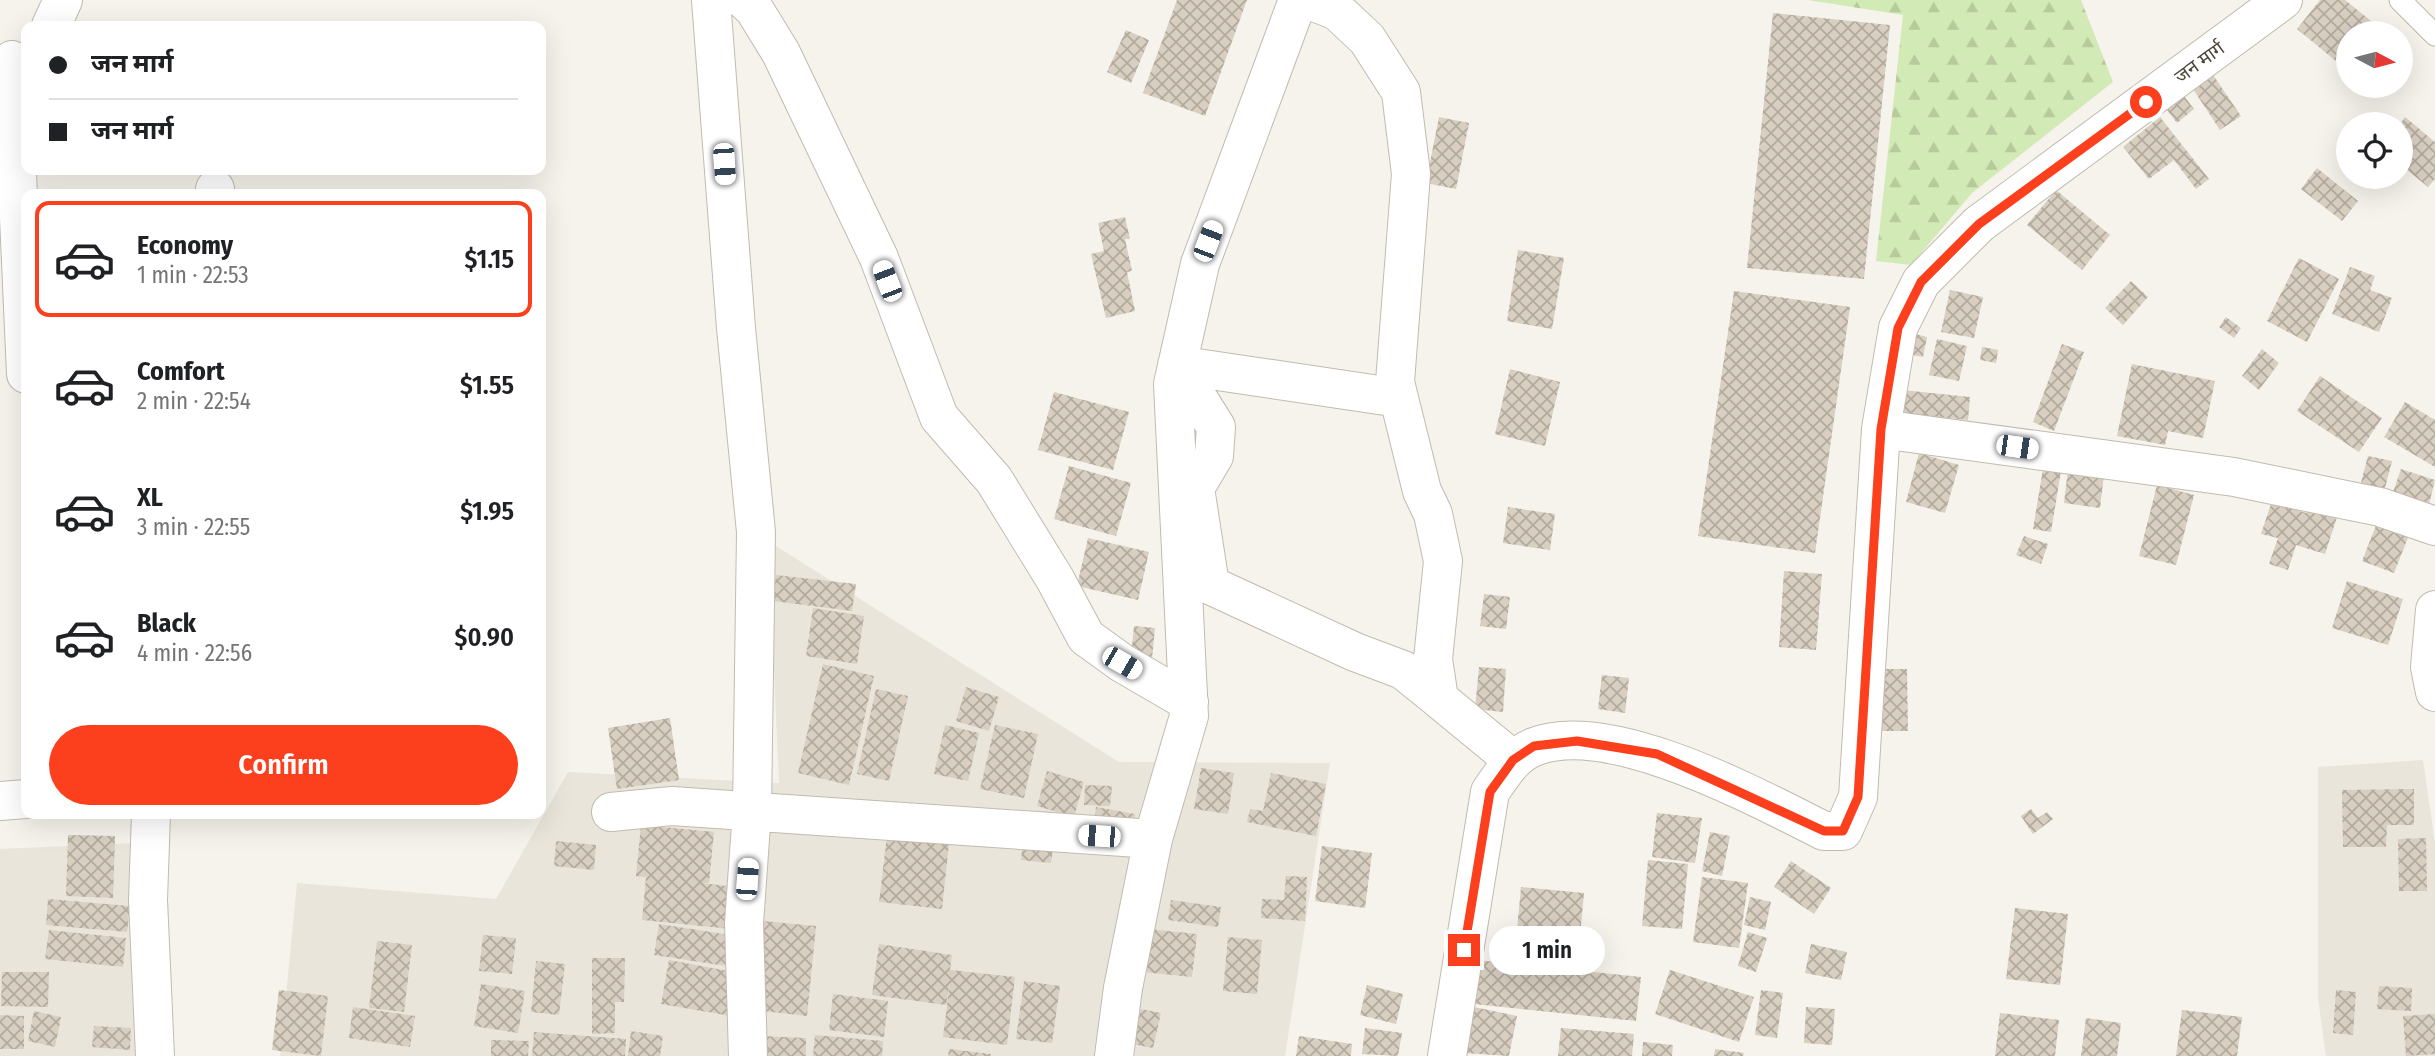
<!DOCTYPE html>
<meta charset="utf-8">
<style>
:root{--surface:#fff;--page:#f2f2f2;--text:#202124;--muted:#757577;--line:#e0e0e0;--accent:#fc3f1d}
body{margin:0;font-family:"Fira Sans Condensed","Noto Sans Devanagari",sans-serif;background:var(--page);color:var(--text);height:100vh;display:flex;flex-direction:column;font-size:26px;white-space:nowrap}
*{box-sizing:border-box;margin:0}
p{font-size:23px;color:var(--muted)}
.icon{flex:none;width:38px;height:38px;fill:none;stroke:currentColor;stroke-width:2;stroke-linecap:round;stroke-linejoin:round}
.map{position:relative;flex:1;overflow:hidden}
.sheet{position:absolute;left:21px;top:189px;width:525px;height:630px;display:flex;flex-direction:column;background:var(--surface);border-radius:14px;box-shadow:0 7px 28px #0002}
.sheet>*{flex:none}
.guide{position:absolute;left:21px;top:21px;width:525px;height:154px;border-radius:14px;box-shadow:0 7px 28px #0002;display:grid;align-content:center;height:154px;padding:0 28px;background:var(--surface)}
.needle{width:46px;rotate:97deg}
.buttons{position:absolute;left:2336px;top:21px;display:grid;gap:14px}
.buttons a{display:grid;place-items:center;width:77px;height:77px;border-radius:50%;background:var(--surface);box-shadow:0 7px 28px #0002;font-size:35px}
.end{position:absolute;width:32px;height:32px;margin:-16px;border:9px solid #fc3f1d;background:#fff;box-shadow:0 0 0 4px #fff}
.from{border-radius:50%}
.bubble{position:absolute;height:49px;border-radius:24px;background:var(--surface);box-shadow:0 7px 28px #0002;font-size:23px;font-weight:600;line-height:49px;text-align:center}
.car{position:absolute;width:21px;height:42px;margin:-21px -10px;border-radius:9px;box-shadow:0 0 5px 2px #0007;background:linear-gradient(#fff 24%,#345 0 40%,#fff 0 76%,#345 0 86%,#fff 0)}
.guide b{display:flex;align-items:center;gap:24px;height:66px;font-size:26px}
.guide b+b{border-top:2px solid var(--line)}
.guide i{width:18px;height:18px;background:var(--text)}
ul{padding:12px 0 0;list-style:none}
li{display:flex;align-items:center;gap:21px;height:116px;margin:0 14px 10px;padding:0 14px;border:4px solid transparent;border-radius:14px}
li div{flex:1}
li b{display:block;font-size:26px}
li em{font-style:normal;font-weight:600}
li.current{border-color:var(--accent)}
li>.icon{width:63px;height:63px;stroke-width:1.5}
.primary-button{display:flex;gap:14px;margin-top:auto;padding:14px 28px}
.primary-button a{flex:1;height:80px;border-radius:42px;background:var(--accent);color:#fff;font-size:28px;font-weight:600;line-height:80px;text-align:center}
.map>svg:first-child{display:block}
</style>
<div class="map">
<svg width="2435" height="1056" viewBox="0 0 2435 1056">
<defs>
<pattern id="forest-firs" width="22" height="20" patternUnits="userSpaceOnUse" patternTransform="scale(1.75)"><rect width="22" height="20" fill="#d2eab5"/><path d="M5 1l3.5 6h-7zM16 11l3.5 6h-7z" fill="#b6ca9c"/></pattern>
<pattern id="building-cross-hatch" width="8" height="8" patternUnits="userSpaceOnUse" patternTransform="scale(1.75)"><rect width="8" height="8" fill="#d8cfc1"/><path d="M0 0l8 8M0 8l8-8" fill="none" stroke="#b1aa9e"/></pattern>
</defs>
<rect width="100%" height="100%" fill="#f6f3ec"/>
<path fill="#eae5da" d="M768,541L1119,762L1330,763L1285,1056H280L297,883L496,899L568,772L779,783Z
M2423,760L2435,843V1056H2326L2318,998V767Z
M137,843L151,1056H0V849Z"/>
<path fill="url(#forest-firs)" d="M1808,0H2081L2113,82L1972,193L1911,265L1876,261L1903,15Z"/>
<path fill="url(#building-cross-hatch)" d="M1177,0H1247L1205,116L1143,93Z
M2320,0H2345L2386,33H2348V71L2297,29Z
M1773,13L1890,25L1864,279L1747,268Z
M1126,30L1149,40L1131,83L1107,72Z
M2209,69L2241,116L2220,130L2189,83Z
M2181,92L2194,109L2177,123L2164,106Z
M1439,117L1469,123L1456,189L1426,183Z
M2160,117L2209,179L2196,189L2174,160L2149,179L2123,147Z
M2405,117L2435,142V179L2428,187L2401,165V123Z
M2317,168L2358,201L2342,221L2301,189Z
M2056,190L2110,235L2082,270L2027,225Z
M1125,217L1130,239H1125L1132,271L1127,272L1135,311L1106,318L1091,254L1104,251L1098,223Z
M1518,250L1564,258L1552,329L1507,321Z
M2299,258L2339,279L2307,342L2267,321Z
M2350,267L2375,276L2370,290L2392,298L2379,332L2332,314Z
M2131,281L2148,297L2123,325L2105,308Z
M1950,290L1983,297L1974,338L1941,332Z
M1734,291L1850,307L1815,553L1698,536Z
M2226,317L2241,328L2234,338L2219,327Z
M1911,333L1927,337L1923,357L1906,354Z
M1937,339L1967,346L1959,381L1929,375Z
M2062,344L2084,352L2054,431L2033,422Z
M1982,347L1998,350L1996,363L1980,360Z
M2262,349L2279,363L2259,390L2242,376Z
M2132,364L2215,381L2203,438L2168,431L2165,445L2117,436Z
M1510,369L1560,382L1545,446L1495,434Z
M2320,376L2382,418L2359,452L2297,411Z
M1902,390L1970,397L1968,420L1900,413Z
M1054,392L1129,412L1113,470L1038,450Z
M2405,402L2435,420V467L2384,437Z
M1919,453L1959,465L1945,513L1906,502Z
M2368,456L2392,461L2384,492L2360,486Z
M1069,466L1131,483L1116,536L1054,519Z
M2043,469L2061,471L2051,532L2033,529Z
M2068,469L2104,474L2100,508L2064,503Z
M2401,469L2435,480L2429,504L2393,492Z
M2157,485L2194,495L2176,565L2139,556Z
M2272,501L2306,513L2309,504L2338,514L2325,554L2296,545L2288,570L2269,564L2278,538L2261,534Z
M1508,507L1555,514L1550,550L1503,543Z
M2377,523L2409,535L2394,573L2362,561Z
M2024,536L2048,544L2041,564L2016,555Z
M1088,538L1149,552L1138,600L1077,586Z
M1784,571L1822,574L1816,650L1779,647Z
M776,575L856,584L852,611L773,601Z
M2347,581L2403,599L2388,645L2332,628Z
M1484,594L1510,597L1506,629L1480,626Z
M813,608L864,616L857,664L806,656Z
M1134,626L1155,628L1152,659L1131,657Z
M823,664L874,676L849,785L798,773Z
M1479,667L1506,669L1503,712L1475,709Z
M1878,669H1907L1908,731H1880Z
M1602,675L1629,678L1625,713L1598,709Z
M966,687L999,697L989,731L956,721Z
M876,689L908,696L889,781L857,774Z
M670,718L679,780L617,789L608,728Z
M945,725L979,733L968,781L934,774Z
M995,725L1038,734L1024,798L980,789Z
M1201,768L1234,773L1228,814L1194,809Z
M1047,771L1084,782L1074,817L1037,806Z
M1271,773L1326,784L1316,836L1247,822L1250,809L1263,811Z
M1085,785L1112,786L1110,806L1084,805Z
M2414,789V825H2387L2386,847H2343L2342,790Z
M1096,807L1135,814L1133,830L1094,823Z
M2031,809L2038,818L2047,812L2053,819L2033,834L2021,816Z
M1657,813L1702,818L1695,863L1652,857Z
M641,825L714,832L709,883H702L735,887L731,929L642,920L646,877L636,876Z
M1710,832L1730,836L1722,876L1702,871Z
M68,835L115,836L113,898L66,896Z
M887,836L949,843L942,909L879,902Z
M2426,838L2427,891H2399L2398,839Z
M556,841L596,845L594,870L554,866Z
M1023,841L1054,844L1051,863L1021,860Z
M1322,846L1372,853L1365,908L1315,901Z
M1648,860L1688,864L1682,929L1642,926Z
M1791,861L1831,888L1814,914L1774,887Z
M1286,876L1307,877L1305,921L1261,918L1262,899L1284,900Z
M1702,877L1748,883L1739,948L1693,942Z
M1521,887L1584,893L1578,957L1515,952Z
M1750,897L1771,902L1765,930L1744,925Z
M48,899L130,906L127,932L46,925Z
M1171,900L1221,907L1218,927L1168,920Z
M2015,908L2068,914L2060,985L2006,979Z
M763,921L816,926L807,1016L754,1010Z
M659,924L730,935L726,966L654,955Z
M1148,929L1197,934L1192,977L1143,972Z
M49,930L126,938L123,967L45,959Z
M1748,932L1767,938L1756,972L1738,966Z
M483,935L516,938L512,974L479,971Z
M1228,937L1262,940L1257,994L1223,991Z
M377,941L412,945L404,1012L369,1008Z
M879,944L952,955L950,970L1015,977L1007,1045L943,1037L950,982L946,1005L872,995Z
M1811,944L1847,952L1841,980L1805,973Z
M592,958H625L624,1002H615V1033L592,1034Z
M669,960L739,973L731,1016L661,1004Z
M1478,960L1641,977L1636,1021L1474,1004Z
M536,961L565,964L559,1015L531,1012Z
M1670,970L1754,997L1739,1042L1655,1014Z
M2,972H49L48,1007L1,1006Z
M1024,981L1060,986L1052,1043L1016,1039Z
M481,984L525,991L518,1033L474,1026Z
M1367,985L1403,994L1396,1024L1360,1015Z
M2379,986L2412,988L2411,1011L2377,1009Z
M279,990L328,996L321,1056L272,1050Z
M1761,990L1783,993L1777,1038L1755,1035Z
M2336,990L2356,992L2353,1035L2333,1033Z
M833,994L888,1001L884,1037L829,1030Z
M353,1007L415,1016L410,1047L349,1038Z
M1474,1007L1517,1016L1509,1056L1464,1053Z
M1806,1007L1835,1009L1832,1045L1804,1043Z
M1141,1009L1161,1013L1153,1048L1133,1044Z
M2182,1010L2242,1017L2237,1056H2176Z
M34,1011L61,1017L55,1047L28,1041Z
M2000,1013L2059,1020L2055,1056H1995Z
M2435,1014V1054L2406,1056L2403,1016Z
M0,1015L24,1016V1049H0Z
M2086,1018L2121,1023L2117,1056H2081Z
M94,1026L131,1028L130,1050L92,1047Z
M1365,1028L1402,1033L1398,1056L1362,1054Z
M1561,1028L1634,1034L1632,1056H1558Z
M631,1031L663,1036L660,1056H628Z
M534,1032L626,1039L625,1056H532Z
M815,1035L883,1041L882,1056H813Z
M760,1036L806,1038V1056H760Z
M1299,1036L1352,1044L1351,1056H1296Z
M491,1040L529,1041L528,1056H491Z
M1643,1042L1673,1045L1672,1056H1642Z
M949,1049L991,1054V1056H948Z
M1715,1049L1744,1053L1743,1056H1714Z"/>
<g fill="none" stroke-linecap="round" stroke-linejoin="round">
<g stroke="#c2bbae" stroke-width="23">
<path id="lane" d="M2400,0L2435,35"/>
</g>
<g stroke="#c2bbae" stroke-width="40">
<path id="street" d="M711,0L736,328L756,532L752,811L744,923L748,1056
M744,0L754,9L781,53L879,258L939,417L994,480L1055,579L1086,637L1122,663L1189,702
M1309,0L1337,11L1367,39L1401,92L1411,174L1395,382L1422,491L1433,514L1443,561L1433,659L1439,699L1513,760
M51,26L63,0
M12,60L26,374
M215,189L216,194
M1177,365L1216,427L1214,456L1195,488L1210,585L1355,652L1403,670L1439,699
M1177,365L1399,398
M1881,429L2234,477L2380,507L2435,526
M2435,610L2430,667L2435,692
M0,801L26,799
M611,812L672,806L1153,839
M151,814L148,900L155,1056
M1114,1056L1123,988L1153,839L1189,716L1173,384L1200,264L1298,0
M1447,1056L1490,792C1502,775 1513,755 1534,747C1609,717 1756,797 1824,831H1843L1858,797L1881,429L1898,328L1921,282L1979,224L2283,0"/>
</g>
<use href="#lane" stroke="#fff" stroke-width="21"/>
<use href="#street" stroke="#fff" stroke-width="38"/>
</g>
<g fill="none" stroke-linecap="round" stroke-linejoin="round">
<path stroke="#fc3f1d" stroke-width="9" d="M1464,950L1490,792L1513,760L1534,746L1577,741L1657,754L1824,831H1843L1858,797L1881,429L1898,328L1921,282L1979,224L2146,102"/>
</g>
<g text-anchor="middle" stroke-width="6" stroke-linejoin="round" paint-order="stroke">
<g font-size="19" fill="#4b4439" stroke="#fff">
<text transform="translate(2199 62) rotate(-36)" y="7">जन मार्ग</text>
</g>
</g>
</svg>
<div class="buttons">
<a><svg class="needle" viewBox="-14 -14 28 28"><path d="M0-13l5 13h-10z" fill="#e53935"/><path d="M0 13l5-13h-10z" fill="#757577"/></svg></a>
<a><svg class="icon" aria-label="locate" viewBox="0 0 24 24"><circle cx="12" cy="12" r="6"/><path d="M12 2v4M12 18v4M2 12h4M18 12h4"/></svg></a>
</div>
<i class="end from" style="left:2146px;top:102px"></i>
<i class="end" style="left:1464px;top:950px"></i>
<div class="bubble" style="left:1489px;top:926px;width:116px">1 min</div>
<i class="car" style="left:724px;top:164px;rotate:176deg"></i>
<i class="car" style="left:1208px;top:241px;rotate:21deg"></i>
<i class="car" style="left:887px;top:281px;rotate:339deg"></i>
<i class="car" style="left:2017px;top:447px;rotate:98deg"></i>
<i class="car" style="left:1122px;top:663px;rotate:120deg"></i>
<i class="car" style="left:1099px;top:836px;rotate:274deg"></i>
<i class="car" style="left:747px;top:879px;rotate:4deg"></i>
<div class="guide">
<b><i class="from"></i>जन मार्ग</b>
<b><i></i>जन मार्ग</b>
</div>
<section class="sheet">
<ul>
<li class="current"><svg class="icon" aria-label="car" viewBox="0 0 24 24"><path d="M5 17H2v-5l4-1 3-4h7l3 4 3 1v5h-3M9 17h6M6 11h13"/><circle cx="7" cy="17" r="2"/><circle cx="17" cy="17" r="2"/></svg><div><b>Economy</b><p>1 min · 22:53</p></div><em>$1.15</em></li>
<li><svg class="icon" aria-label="car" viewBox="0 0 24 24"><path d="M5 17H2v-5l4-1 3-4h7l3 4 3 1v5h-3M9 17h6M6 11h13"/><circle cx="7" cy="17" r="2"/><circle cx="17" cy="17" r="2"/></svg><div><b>Comfort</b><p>2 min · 22:54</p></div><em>$1.55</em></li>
<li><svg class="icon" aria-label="car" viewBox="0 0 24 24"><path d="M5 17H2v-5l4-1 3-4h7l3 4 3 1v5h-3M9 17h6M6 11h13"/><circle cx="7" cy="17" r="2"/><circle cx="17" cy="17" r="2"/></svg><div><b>XL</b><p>3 min · 22:55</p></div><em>$1.95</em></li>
<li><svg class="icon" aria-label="car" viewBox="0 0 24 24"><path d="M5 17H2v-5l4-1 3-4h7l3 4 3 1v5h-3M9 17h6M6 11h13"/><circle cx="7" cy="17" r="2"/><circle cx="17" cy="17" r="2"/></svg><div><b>Black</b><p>4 min · 22:56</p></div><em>$0.90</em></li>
</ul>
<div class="primary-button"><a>Confirm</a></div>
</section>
</div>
